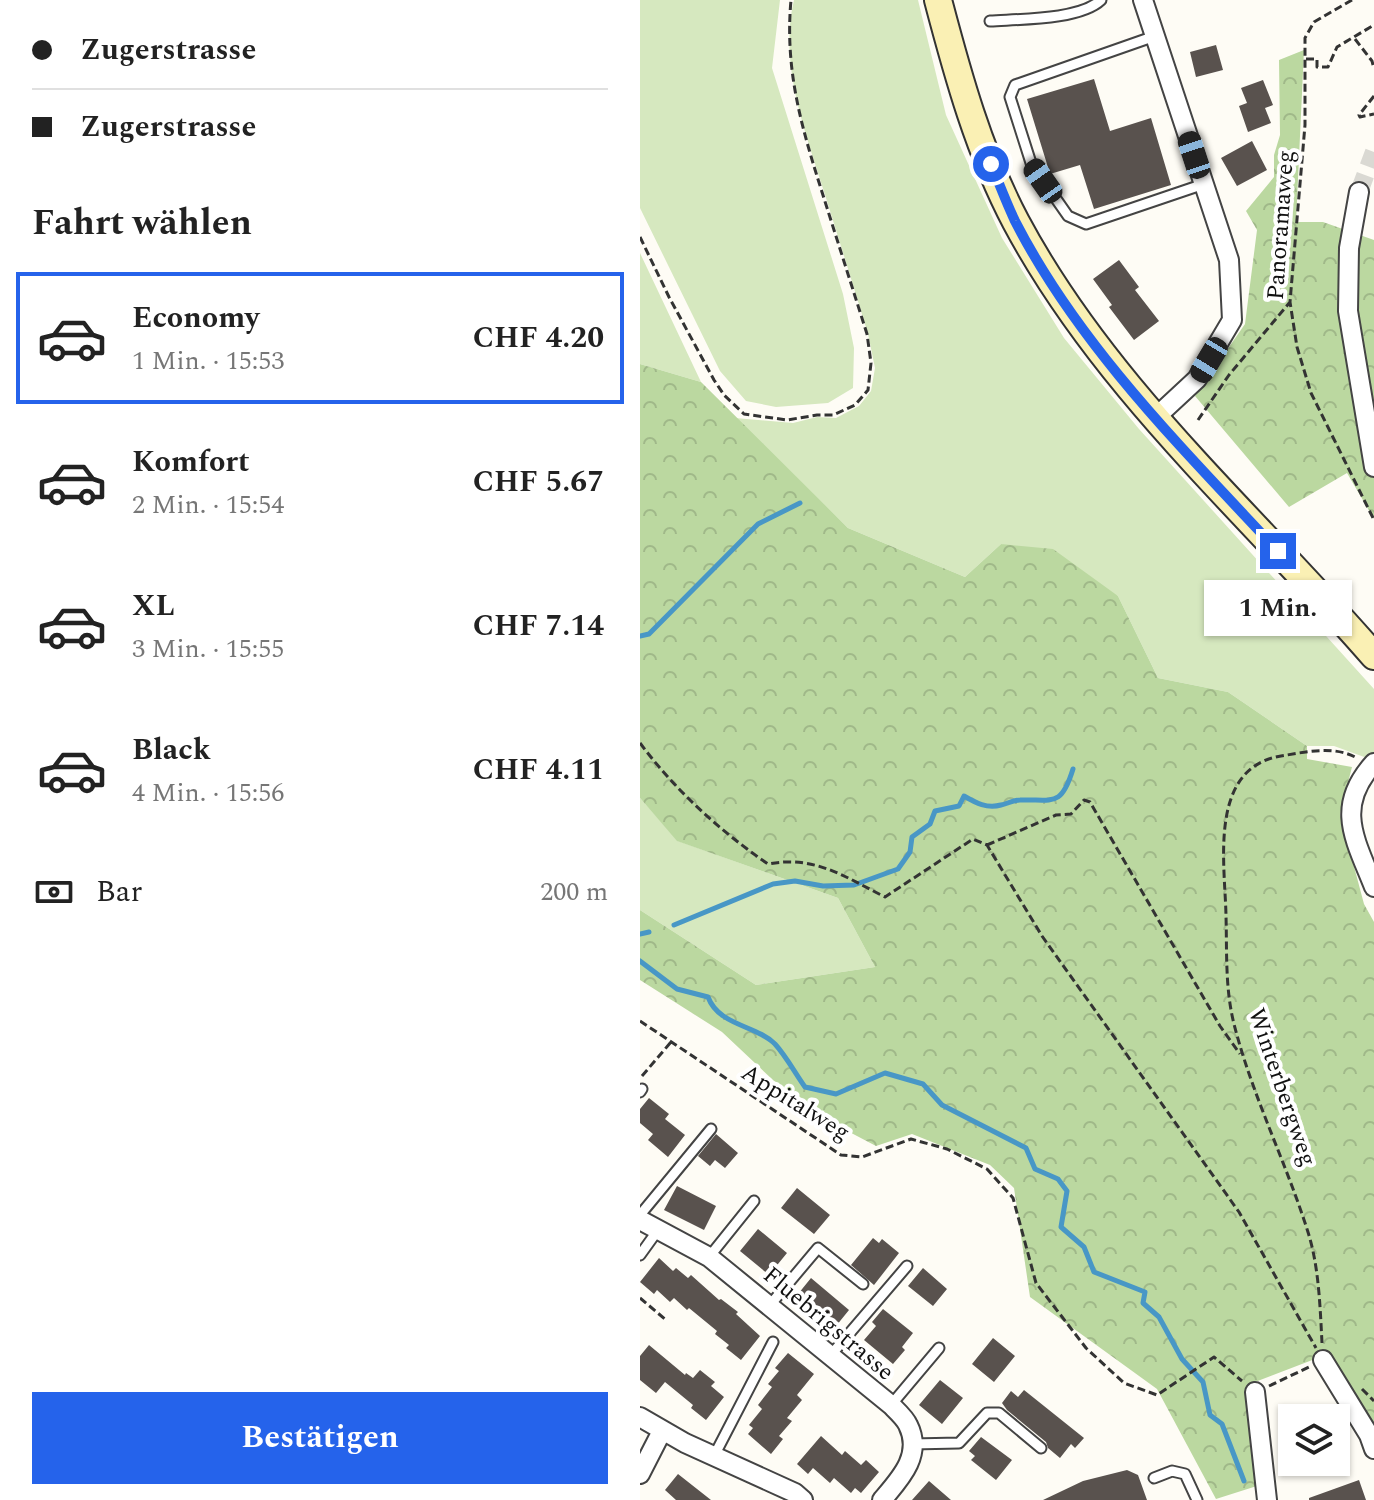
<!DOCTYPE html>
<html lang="de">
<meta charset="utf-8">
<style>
:root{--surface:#fff;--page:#f2f2f2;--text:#222;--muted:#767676;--line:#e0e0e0;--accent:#2563eb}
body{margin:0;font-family:Spectral,serif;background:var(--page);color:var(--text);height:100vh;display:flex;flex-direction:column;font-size:30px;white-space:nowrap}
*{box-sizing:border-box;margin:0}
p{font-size:26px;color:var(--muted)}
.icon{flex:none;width:44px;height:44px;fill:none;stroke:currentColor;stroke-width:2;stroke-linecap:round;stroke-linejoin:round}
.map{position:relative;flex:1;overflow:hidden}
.details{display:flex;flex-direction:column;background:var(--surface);width:640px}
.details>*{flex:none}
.top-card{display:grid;align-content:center;height:176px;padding:0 32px;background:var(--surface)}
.buttons{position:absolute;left:638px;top:1404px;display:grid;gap:16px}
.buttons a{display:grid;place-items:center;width:72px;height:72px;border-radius:0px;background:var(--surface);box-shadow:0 2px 6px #0004;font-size:40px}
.end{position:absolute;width:36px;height:36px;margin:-18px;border:10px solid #2563eb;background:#fff;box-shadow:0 0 0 4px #fff}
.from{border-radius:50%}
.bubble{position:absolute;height:56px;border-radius:0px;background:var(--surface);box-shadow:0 2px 6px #0004;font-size:26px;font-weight:700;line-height:56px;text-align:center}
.car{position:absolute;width:24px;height:48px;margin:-24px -12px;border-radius:10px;box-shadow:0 0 6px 2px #0007;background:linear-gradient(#222 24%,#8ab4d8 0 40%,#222 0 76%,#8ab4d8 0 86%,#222 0)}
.top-card b{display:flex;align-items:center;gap:28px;height:76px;font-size:30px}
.top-card b+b{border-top:2px solid var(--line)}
.top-card i{width:20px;height:20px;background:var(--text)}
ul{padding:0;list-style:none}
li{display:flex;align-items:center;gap:24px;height:132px;margin:0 16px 12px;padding:0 16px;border:4px solid transparent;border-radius:0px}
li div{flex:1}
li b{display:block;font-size:30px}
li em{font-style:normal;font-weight:700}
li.on{border-color:var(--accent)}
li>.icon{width:72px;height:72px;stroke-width:1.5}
h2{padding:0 32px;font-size:36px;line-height:96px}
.pay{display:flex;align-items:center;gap:20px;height:88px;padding:0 32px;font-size:30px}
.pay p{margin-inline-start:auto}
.button{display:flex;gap:16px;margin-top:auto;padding:16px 32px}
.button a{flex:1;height:92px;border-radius:0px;background:var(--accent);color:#fff;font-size:32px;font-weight:700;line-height:92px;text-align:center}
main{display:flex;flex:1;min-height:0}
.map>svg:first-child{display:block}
</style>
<main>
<section class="details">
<div class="top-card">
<b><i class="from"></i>Zugerstrasse</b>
<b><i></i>Zugerstrasse</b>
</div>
<h2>Fahrt wählen</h2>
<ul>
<li class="on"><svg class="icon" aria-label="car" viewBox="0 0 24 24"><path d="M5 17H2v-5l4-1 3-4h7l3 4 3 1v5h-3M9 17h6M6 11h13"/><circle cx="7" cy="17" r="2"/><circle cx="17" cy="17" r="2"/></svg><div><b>Economy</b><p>1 Min. · 15:53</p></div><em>CHF 4.20</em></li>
<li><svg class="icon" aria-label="car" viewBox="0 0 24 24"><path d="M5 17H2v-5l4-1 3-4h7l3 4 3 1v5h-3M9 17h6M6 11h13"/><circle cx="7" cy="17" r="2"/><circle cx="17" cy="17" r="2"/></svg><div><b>Komfort</b><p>2 Min. · 15:54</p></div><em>CHF 5.67</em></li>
<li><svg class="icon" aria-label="car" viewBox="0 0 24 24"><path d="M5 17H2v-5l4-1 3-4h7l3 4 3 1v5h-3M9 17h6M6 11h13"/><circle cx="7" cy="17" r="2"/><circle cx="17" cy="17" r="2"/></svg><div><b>XL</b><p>3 Min. · 15:55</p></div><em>CHF 7.14</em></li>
<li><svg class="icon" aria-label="car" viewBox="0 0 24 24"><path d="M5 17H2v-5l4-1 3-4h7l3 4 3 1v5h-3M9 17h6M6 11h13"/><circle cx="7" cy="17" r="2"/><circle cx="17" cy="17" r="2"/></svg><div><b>Black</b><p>4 Min. · 15:56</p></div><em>CHF 4.11</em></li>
</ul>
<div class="pay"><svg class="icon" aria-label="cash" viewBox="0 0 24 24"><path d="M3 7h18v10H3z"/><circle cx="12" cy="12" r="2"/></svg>Bar<p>200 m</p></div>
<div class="button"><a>Bestätigen</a></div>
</section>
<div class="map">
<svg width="734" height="1500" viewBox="0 0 734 1500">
<defs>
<pattern id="forest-crowns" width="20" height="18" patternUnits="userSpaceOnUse" patternTransform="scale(2)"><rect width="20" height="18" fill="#bbd8a0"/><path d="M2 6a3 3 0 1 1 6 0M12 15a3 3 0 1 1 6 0" fill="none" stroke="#a0b889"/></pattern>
</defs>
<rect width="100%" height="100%" fill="#fefcf5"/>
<path fill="#d6e8bf" d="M0,0H140L132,68L203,294L214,348L213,388L188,403L136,407L106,401L80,371L0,208Z
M154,0H278L306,115L362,238L424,338L499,429L734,689V752L727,758L694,746H667L588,692L518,678L478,596L361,544L325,577L208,528L95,418L153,423L177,417L196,418L219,406L231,391L235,368L228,334C214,288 200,243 186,198C167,136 138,66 154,0Z
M0,253L61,382L0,364Z
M0,798L38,841L198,898L235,967L116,985L0,910Z"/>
<path fill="url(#forest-crowns)" d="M664,50L656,222H683L734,240V519L707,473L649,507L555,396L605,324L617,230L606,211L634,177V155L640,135L639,60Z
M0,364L61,382L208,528L325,577L361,544L413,549L478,596L518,678L588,692L667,746V759L712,767L700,814L724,904L734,922V1423L688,1354L615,1382L620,1485L576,1499L517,1389L390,1297L374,1188L350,1165L272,1134L236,1146L179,1116L133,1080L82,1032L0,980V910L116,985L235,967L198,898L37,841L0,798Z"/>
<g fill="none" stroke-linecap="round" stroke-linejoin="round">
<path stroke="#4897c6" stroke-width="5" d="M0,636L9,634L118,524L160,503
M34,925L133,884L155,881L183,886L214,885L258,869L270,852L272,837L290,824L295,811L319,806L324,796C336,803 347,809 361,805C367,804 373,800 380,800C413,799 421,808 433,769
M0,934L9,932
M0,961L37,989L68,997C79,1026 116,1025 135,1044C146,1056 155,1073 165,1087L196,1094L245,1073L283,1084L302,1105L386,1148L395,1169L418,1179L427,1191L421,1227L444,1247L454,1272L505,1292L503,1303L519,1317L542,1359L563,1382L570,1415L582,1424L604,1481"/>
</g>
<path fill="#59524e" d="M576,45L583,70L556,77L550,52Z
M454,79L470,131L511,118L531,185L454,209L440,165L410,174L387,99Z
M623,80L633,105L625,108L631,123L608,132L599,106L607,103L601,88Z
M612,141L627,170L597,186L581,158Z
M479,260L499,287L495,290L519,321L494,340L469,307L472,305L453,279Z
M9,1098L29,1114L25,1119L45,1135L28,1157L8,1140L13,1134L0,1123V1109Z
M76,1134L98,1153L85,1168L75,1160L70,1166L58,1156Z
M37,1186L76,1206L64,1230L24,1210Z
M157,1188L190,1215L174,1234L141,1208Z
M118,1229L147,1253L129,1275L100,1251Z
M233,1238L239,1243L242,1239L259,1253L234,1285L211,1265Z
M19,1258L33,1271L36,1268L48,1278L51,1275L79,1300L81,1299L98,1312L96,1314L120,1336L101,1360L86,1348L89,1345L75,1334L77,1331L49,1308L47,1310L34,1298L30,1302L17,1290L14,1294L0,1282Z
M283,1268L307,1289L293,1306L268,1286Z
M171,1278L209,1310L192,1331L154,1299Z
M243,1309L273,1333L262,1347L265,1350L253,1364L224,1340L236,1326L232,1322Z
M353,1338L375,1356L354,1382L332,1364Z
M9,1345L45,1375L46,1373L53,1378L60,1370L75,1382L71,1386L84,1397L66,1420L51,1408L53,1405L25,1382L16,1393L0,1380V1356Z
M148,1353L174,1374L157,1395L162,1400L147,1418L152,1421L139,1436L143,1439L131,1454L108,1434L113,1428L109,1425L122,1409L118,1405L132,1387L128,1384L139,1371L135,1368Z
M300,1380L323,1398L302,1424L279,1405Z
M384,1390L444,1438L435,1448L431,1444L420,1458L408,1448L406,1442L367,1410L362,1403L371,1391L378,1397Z
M181,1436L202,1455L205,1451L221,1465L226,1460L239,1472L221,1493L215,1488L211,1493L194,1478L190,1483L173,1468L168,1474L157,1464Z
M341,1437L372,1460L356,1480L331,1460L335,1456L329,1451Z
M487,1470L498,1475L507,1500H403L443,1481Z
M38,1474L71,1500H36L25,1490Z
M719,1480L726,1500H669V1498Z
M289,1481L311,1500H272Z"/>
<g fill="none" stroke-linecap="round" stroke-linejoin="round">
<path stroke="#dad9d3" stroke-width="18" stroke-dasharray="18 9" stroke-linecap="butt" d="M719,192L734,152"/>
<g stroke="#444" stroke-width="13">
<path id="service" d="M350,21C379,19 440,20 461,0
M515,36L375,85L370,97L391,163L428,216L446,224L564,184
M0,1092L2,1089
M0,1215L71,1129
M0,1255L18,1230
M69,1257L114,1201
M130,1305L178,1248L223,1284
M190,1356L267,1266
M251,1405L299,1348
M272,1444L319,1443L347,1413H359L401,1448
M74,1456L133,1342
M514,1478L532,1471L545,1474L557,1500"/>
</g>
<g stroke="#444" stroke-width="22">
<path id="minor" d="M503,0L589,260L592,320L557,379L515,418
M719,192L709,248L708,311L734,467
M734,763C694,807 715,839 734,887
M0,1220L69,1257L251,1405C257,1411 265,1418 268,1425C283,1455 260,1479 242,1500
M683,1360L729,1435L734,1449
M615,1392L627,1500
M0,1417L45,1443L155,1493L163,1500
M0,1474L22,1431"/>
</g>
<g stroke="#333" stroke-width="30">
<path id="secondary" d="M298,0C318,76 339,152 376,222C465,389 612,515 734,656"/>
</g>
<path stroke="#333" stroke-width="3" stroke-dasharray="8 4" stroke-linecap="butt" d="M712,0L674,22L665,38V125L650,302L657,347L671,393L734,520
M715,39L732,61L734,69
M666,59H677V67H688L697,47L734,25
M734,96L719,115L720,117L734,114
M0,237L29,297L74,380L84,395L104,414L147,420L177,415H193L215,405L228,390L231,363L227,334C214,293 201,252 188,211C165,138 144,77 151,0
M558,420L589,375L650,302
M0,743C35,790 80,831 128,864C175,855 205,877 245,897L333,839L347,845L402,936L599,1212L676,1348
M347,845L416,815L431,814L444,800L450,802L580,1026L600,1054
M0,1021L201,1155L222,1157L271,1139L307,1149L347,1169L373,1198L396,1283L446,1348L484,1383L517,1395L574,1357L602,1381
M2,1076L31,1042
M0,1298L26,1320
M682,1343C680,1306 679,1265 667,1229C645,1160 612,1095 594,1024C585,988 587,952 586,916C585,863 568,768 641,756C666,752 694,745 717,758
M629,1386L669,1367
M722,1389L734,1401"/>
<use href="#service" stroke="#fff" stroke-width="9"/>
<use href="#minor" stroke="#fff" stroke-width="18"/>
<use href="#secondary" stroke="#faf0b4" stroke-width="26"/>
</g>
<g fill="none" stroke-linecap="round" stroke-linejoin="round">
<path stroke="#2563eb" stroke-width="10" d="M351,164C359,183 366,202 375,221C439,346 543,449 638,551"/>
</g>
<g text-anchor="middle" stroke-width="8" stroke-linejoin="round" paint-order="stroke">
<g font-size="24" fill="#111" stroke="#fff">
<text transform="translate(640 225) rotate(-86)" y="8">Panoramaweg</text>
<text transform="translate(643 1087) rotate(71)" y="8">Winterbergweg</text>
<text transform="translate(156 1102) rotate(32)" y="8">Appitalweg</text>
<text transform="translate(189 1323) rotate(40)" y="8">Fluebrigstrasse</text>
</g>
</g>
</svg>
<div class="buttons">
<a><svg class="icon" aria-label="layers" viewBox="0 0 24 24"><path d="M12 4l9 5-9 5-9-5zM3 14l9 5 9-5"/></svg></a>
</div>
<i class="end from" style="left:351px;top:164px"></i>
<i class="end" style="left:638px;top:551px"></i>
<div class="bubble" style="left:564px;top:580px;width:148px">1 Min.</div>
<i class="car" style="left:554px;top:155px;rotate:342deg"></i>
<i class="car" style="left:403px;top:181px;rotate:325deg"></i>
<i class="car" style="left:569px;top:360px;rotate:211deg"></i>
</div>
</main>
